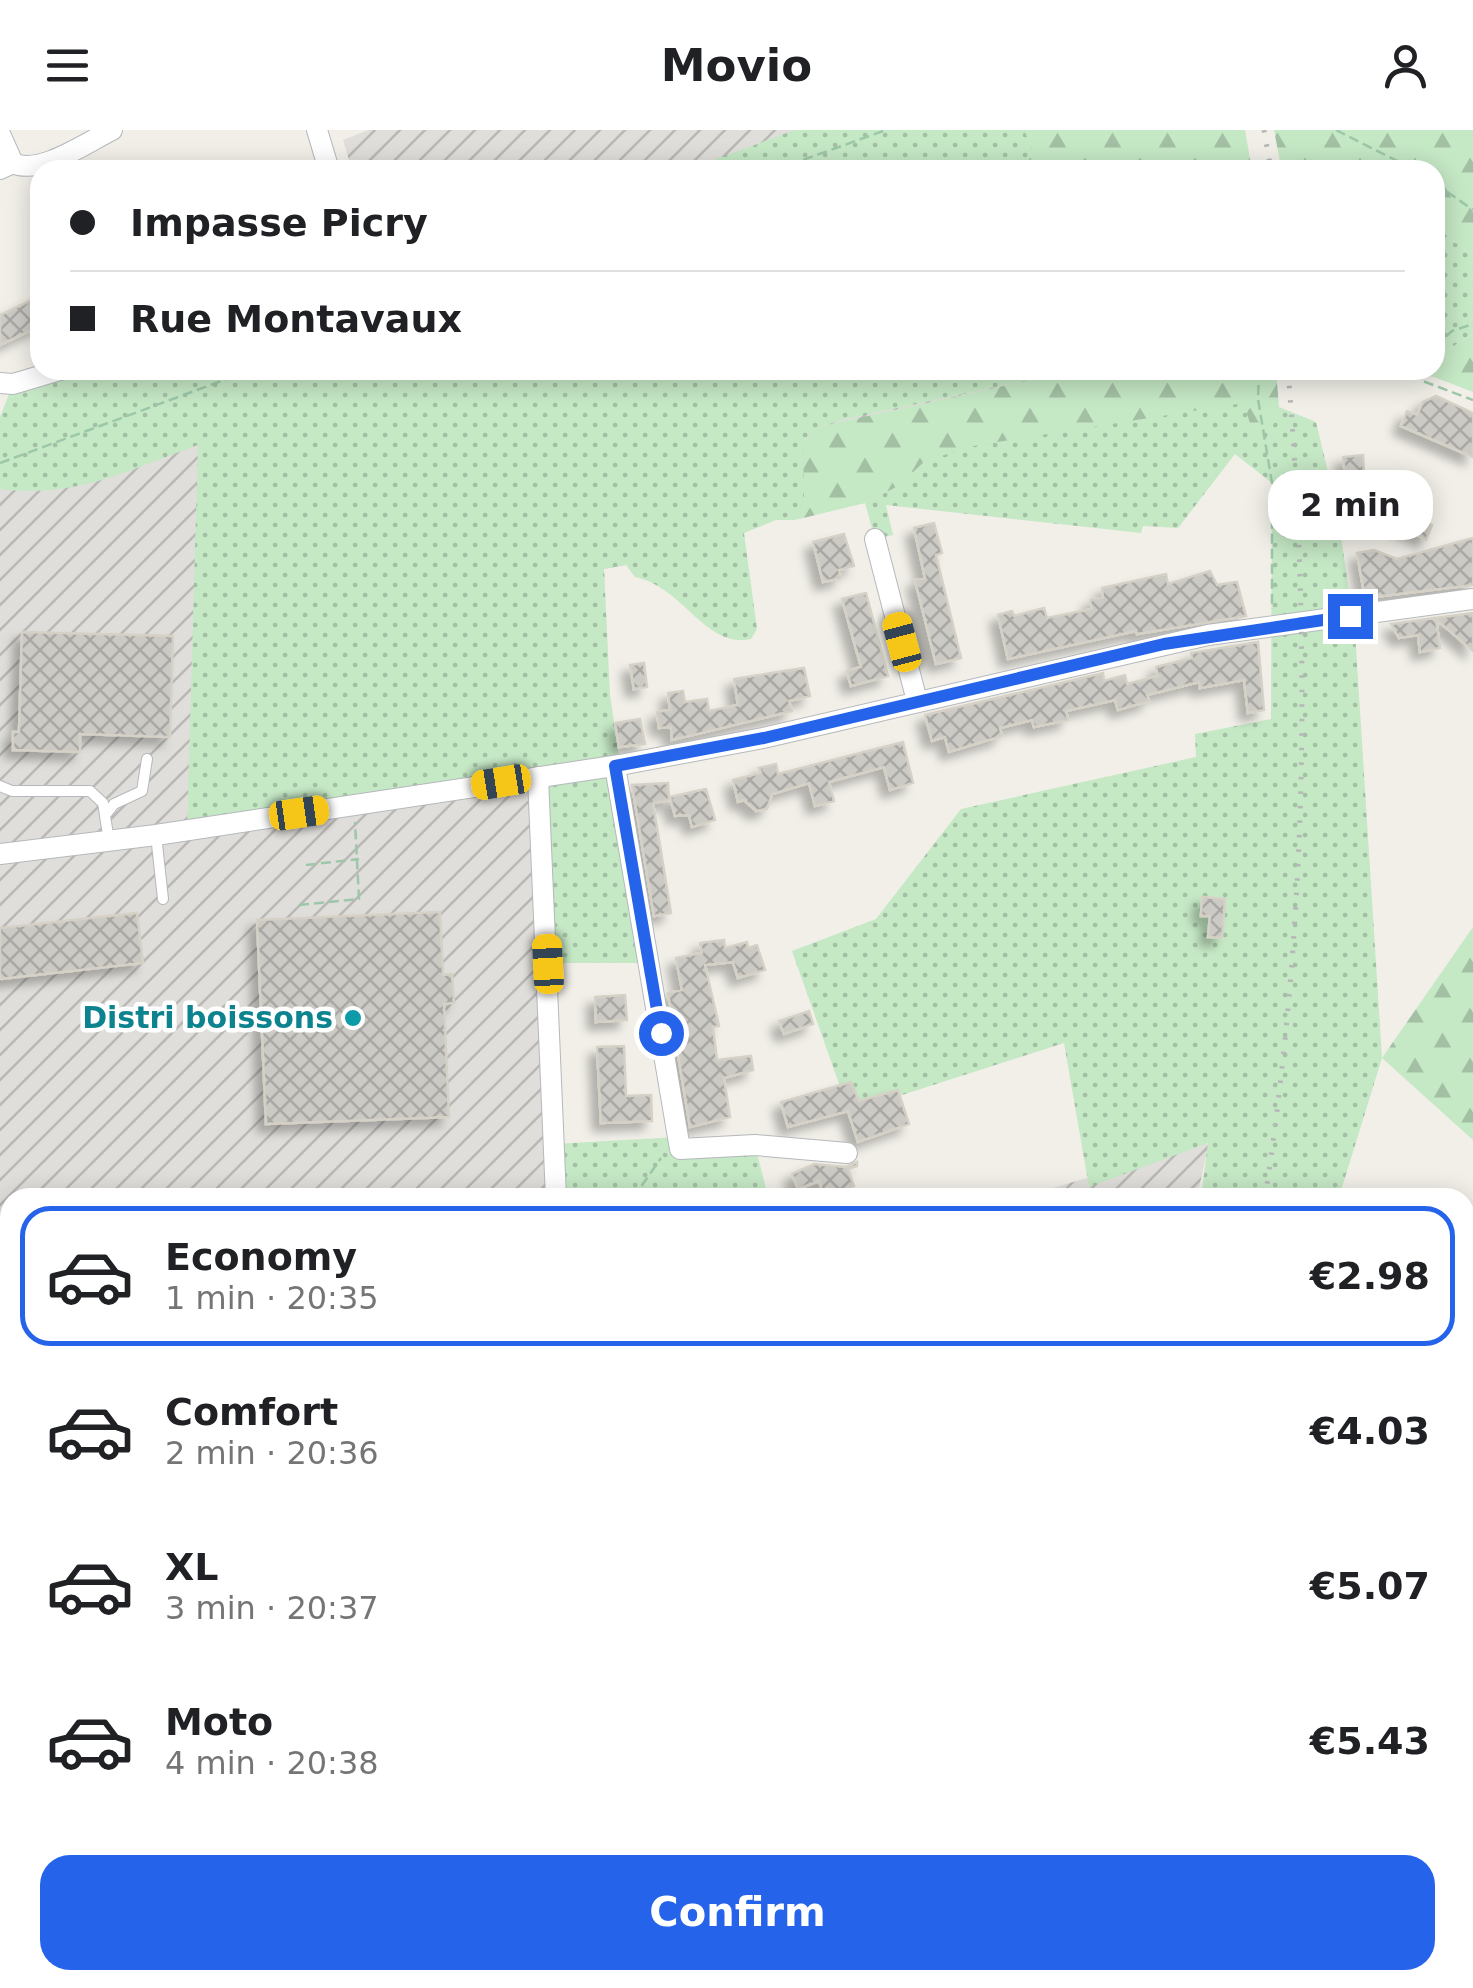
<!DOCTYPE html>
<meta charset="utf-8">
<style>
:root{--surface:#fff;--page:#f2f2f2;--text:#202124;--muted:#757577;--line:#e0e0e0;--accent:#2563eb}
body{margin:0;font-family:"DejaVu Sans",sans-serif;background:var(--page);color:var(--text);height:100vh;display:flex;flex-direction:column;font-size:38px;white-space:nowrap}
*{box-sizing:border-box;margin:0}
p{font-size:32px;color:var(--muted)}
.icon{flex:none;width:55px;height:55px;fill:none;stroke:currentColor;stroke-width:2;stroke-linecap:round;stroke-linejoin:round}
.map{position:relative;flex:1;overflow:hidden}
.side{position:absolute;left:0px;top:1058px;width:1475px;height:802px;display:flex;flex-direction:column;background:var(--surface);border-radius:30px 30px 0 0;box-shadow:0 5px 25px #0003}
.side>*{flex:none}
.banner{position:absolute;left:30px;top:30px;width:1415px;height:220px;border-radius:30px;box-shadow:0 5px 25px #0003;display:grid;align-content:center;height:220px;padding:0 40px;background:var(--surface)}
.end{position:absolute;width:45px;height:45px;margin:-22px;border:12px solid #2563eb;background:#fff;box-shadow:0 0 0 5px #fff}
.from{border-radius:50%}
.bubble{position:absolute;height:70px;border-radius:30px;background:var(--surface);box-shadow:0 5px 25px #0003;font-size:32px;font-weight:700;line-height:70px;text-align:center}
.car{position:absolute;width:30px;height:60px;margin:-30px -15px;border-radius:12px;box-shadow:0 0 8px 2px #0007;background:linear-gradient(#f5c518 24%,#345 0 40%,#f5c518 0 76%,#345 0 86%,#f5c518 0)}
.banner b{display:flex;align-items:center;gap:35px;height:95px;font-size:38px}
.banner b+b{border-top:2px solid var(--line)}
.banner i{width:25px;height:25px;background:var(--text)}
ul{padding:18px 0 0;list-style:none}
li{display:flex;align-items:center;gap:30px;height:140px;margin:0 20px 15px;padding:0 20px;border:5px solid transparent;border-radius:30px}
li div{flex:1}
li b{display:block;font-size:38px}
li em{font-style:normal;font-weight:700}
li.on{border-color:var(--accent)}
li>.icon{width:90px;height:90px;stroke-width:1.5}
.button{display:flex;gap:20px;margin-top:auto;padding:20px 40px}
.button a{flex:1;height:115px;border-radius:30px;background:var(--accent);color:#fff;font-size:40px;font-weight:700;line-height:115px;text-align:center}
header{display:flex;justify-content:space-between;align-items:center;height:130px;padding:0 40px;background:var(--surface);font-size:45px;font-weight:700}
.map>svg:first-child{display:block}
</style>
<header><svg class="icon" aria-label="menu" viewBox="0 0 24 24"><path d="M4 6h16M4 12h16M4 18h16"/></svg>Movio<svg class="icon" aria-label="person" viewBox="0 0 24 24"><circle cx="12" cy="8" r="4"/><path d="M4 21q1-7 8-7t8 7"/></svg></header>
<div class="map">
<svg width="1473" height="1858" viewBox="0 0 1473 1858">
<defs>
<pattern id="industrial-furrows" width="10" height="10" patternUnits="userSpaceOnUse" patternTransform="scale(2.5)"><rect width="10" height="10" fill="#e0deda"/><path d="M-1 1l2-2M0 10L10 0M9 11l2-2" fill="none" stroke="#b9b8b5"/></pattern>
<pattern id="grass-dots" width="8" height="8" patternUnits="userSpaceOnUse" patternTransform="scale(2.5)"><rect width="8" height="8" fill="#c5e8c5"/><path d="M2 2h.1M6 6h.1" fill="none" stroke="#a3c0a4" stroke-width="1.8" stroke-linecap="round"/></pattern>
<pattern id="forest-firs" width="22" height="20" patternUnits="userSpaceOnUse" patternTransform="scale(2.5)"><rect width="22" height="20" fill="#c5e8c5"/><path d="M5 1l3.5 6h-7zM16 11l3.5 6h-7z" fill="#a3c0a4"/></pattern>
<pattern id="building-cross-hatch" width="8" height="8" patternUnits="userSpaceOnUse" patternTransform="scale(2.5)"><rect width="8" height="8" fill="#cccac5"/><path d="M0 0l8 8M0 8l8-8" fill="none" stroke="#a9a8a4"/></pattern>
<filter id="shadow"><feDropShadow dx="-8" dy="8" stdDeviation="5" flood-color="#0004"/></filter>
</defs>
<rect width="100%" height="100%" fill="#f1efe8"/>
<path fill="url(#industrial-furrows)" d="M368,0H1232L1239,40H352L343,10Z
M139,240H1275L898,356L865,373L631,410L626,435L604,439L611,637L538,647L568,1067L10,1068V1850H1030L1026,1858H0V290Z
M1209,1013L1197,1067H1021Z
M1117,1850H1278L1277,1858H1113Z"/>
<path fill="url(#grass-dots)" d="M795,0H1024L1032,16L1027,40H686Z
M1435,96L1473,126V204L1446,221L1434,247L1399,240H1435Z
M60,240H1076L846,289L822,296L803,310L804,368L795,390H776L744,403L757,499L751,509C705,519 684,457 635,447L626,435L604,439L610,565L649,833H547L538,647L187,700L198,315C131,339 76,369 0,359V287L13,254Z
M1244,272L1272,298L1279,277L1316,292L1337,380L1355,502L1382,928L1339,1067H1201L1208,1013L1089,1057L1064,913L849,982L792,821L876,789L961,679L1196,627L1195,604L1271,589L1272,353L1235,324L1178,398L1143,396L1141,403L886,375L893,405L875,409L865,373L898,356L925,331L972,316Z
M678,1007L681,1019L755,1015L768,1067H556L554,1014Z
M10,1439V1728L0,1729V1440Z
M10,1748V1850H82L1,1853L0,1858V1749Z
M677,1850H1117L1113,1858H677Z"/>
<path fill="url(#forest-firs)" d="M1024,0H1245L1252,40H1027L1032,16Z
M1274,0H1473V126L1435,96V40H1330L1303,32H1280Z
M1473,204V262L1434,247L1446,221Z
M1076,240H1276L1279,277L1272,298L1251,297L1244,273L972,316L925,331L898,356L865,373L795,390L804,367L803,311L822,296Z
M1473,797V1010L1382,928Z"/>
<path fill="url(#building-cross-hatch)" stroke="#d6d1c6" stroke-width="2.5" filter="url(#shadow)" d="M40,166V196L0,215V185Z
M1436,266L1473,283V327L1401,296L1407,281L1417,285L1423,272Z
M1363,325L1364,342L1345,345L1343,327Z
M1404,379L1432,395L1426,410L1395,393Z
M934,393L942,423L936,425L961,528L936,534L915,450L925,448L914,398Z
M844,404L854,436L839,440L841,448L823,452L813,412Z
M1473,408V455L1365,468L1357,423L1374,420L1397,429Z
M1210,441L1217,455L1237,452L1246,486L1137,504L1136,501L1008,529L998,485L1012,481L1014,486L1044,478L1047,488L1092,479L1090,470L1103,467L1102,458L1166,444L1168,454Z
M866,463L888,546L851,556L847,541L861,537L842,469Z
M1473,483V521L1436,489L1440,518L1420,522L1418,505L1399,508L1391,494Z
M22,502L173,506L170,607L80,604V622L13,620V602H19Z
M1258,512L1264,580L1248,583L1244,550L1200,558L1199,552L1147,565L1149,571L1118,580L1115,570L1066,581L1068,590L1034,597L1032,590L1000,598L1002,606L949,622L945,607L932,611L925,585L1103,543L1104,551L1125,545L1127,554L1158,546L1156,537L1192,528L1191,523Z
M644,533L647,557L634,559L630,535Z
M804,538L810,566L789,571L792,581L672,610L671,597L659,598L657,582L670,580L668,563L683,561L685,572L707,569L709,581L738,575L734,549Z
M640,589L645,614L619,617L615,593Z
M903,612L913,653L890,660L884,637L829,652L834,671L815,676L809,653L772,664L767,679L756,681L744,670L738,672L733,650L761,643L759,638L776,634L778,644Z
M668,653L669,670L653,673L671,783L654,786L632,655Z
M706,659L715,690L692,697L689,685L675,686L670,667Z
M1202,767L1225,769L1222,808L1208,807L1210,786H1201Z
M440,782L443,845L452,844L454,873L444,874L449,987L266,994L257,790Z
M137,783L143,833L0,849V798Z
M724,810L725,818L747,812L748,818L757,815L765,840L738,848L733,832L705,835L719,896L713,897L717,930L751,926L753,940L724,948L730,987L690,997L668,863L682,860L676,828L702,823L700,813Z
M625,865L627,890L596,892L595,867Z
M809,881L813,894L784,904L779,891Z
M624,916L626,966L651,965L652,991L601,993L597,917Z
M851,952L859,971L898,960L909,994L858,1012L848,981L788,997L781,972Z
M857,1032V1036L848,1039L854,1056L824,1066L819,1051L798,1059L792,1044L814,1034L846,1037Z"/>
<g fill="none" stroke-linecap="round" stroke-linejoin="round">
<g stroke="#b5b8bc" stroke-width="12">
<path id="service" d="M0,656L12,661H90L103,673L109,711
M107,683L114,674L142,661L147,629
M156,705L163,769"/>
</g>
<g stroke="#b5b8bc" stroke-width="22">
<path id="minor" d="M317,0L329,40
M0,4L13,33
M0,39L13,33C40,46 87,12 112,0
M0,253L13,254L60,240
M875,409L917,571
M615,636L680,1019L755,1015L847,1023
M538,647L556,1068
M0,724L156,705L620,635L763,608L1208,505L1473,469
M1465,1485L1473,1479
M1465,1847L1473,1850
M587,1850V1858
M0,1854L2,1858
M866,1858L871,1850"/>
</g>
<path stroke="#9cc7a9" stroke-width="2.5" stroke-dasharray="10 5" stroke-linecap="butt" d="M1336,0L1415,40
M775,40L886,0
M1435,53L1473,80
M1435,216L1452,201L1473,194
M1259,240L1258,269L1272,353V479
M1424,240L1420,250L1473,270
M0,333L251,240
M306,735L359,729
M299,775L359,769L355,692
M633,1068L661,1028
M1465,1545L1473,1550
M1127,1858L1130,1850"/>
<use href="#service" stroke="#fff" stroke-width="10"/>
<use href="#minor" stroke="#fff" stroke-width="20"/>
<path stroke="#b6b7b8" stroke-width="5" stroke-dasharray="2.5 12" stroke-linecap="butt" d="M1264,0L1271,40
M1265,1068C1307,792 1311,517 1288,240
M1042,1858L1046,1850"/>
</g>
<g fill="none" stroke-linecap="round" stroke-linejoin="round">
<path stroke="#2563eb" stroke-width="12" d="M661,903L615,636L764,608L1164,514L1350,486"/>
</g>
<circle fill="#0f9aa8" stroke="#fff" stroke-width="4" cx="353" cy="888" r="10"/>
<g text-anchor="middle" stroke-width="9" stroke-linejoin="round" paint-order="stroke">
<g font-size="30" font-weight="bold" fill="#0d838f" stroke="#fff" text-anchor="end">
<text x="333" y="898">Distri boissons</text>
</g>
</g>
</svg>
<i class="end from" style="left:661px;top:903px"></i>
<i class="end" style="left:1350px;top:486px"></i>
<div class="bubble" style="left:1268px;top:340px;width:165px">2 min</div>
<i class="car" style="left:902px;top:512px;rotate:345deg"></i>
<i class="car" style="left:501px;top:652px;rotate:261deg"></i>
<i class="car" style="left:299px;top:683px;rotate:82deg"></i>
<i class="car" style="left:548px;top:834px;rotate:357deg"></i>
<div class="banner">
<b><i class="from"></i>Impasse Picry</b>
<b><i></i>Rue Montavaux</b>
</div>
<section class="side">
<ul>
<li class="on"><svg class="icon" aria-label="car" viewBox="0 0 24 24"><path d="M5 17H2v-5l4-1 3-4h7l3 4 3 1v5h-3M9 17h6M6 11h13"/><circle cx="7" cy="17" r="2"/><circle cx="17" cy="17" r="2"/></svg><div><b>Economy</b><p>1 min · 20:35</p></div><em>€2.98</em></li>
<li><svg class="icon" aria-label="car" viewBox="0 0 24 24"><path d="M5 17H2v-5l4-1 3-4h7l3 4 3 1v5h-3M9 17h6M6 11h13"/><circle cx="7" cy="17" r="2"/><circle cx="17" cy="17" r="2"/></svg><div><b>Comfort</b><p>2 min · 20:36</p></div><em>€4.03</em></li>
<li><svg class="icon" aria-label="car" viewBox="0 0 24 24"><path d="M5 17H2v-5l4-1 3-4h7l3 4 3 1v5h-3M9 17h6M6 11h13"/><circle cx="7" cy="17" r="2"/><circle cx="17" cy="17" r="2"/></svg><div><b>XL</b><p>3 min · 20:37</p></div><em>€5.07</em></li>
<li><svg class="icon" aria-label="car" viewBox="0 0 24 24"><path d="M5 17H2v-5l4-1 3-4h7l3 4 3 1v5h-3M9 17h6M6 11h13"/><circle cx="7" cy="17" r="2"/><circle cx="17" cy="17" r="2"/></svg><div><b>Moto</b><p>4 min · 20:38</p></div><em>€5.43</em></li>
</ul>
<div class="button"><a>Confirm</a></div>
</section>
</div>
